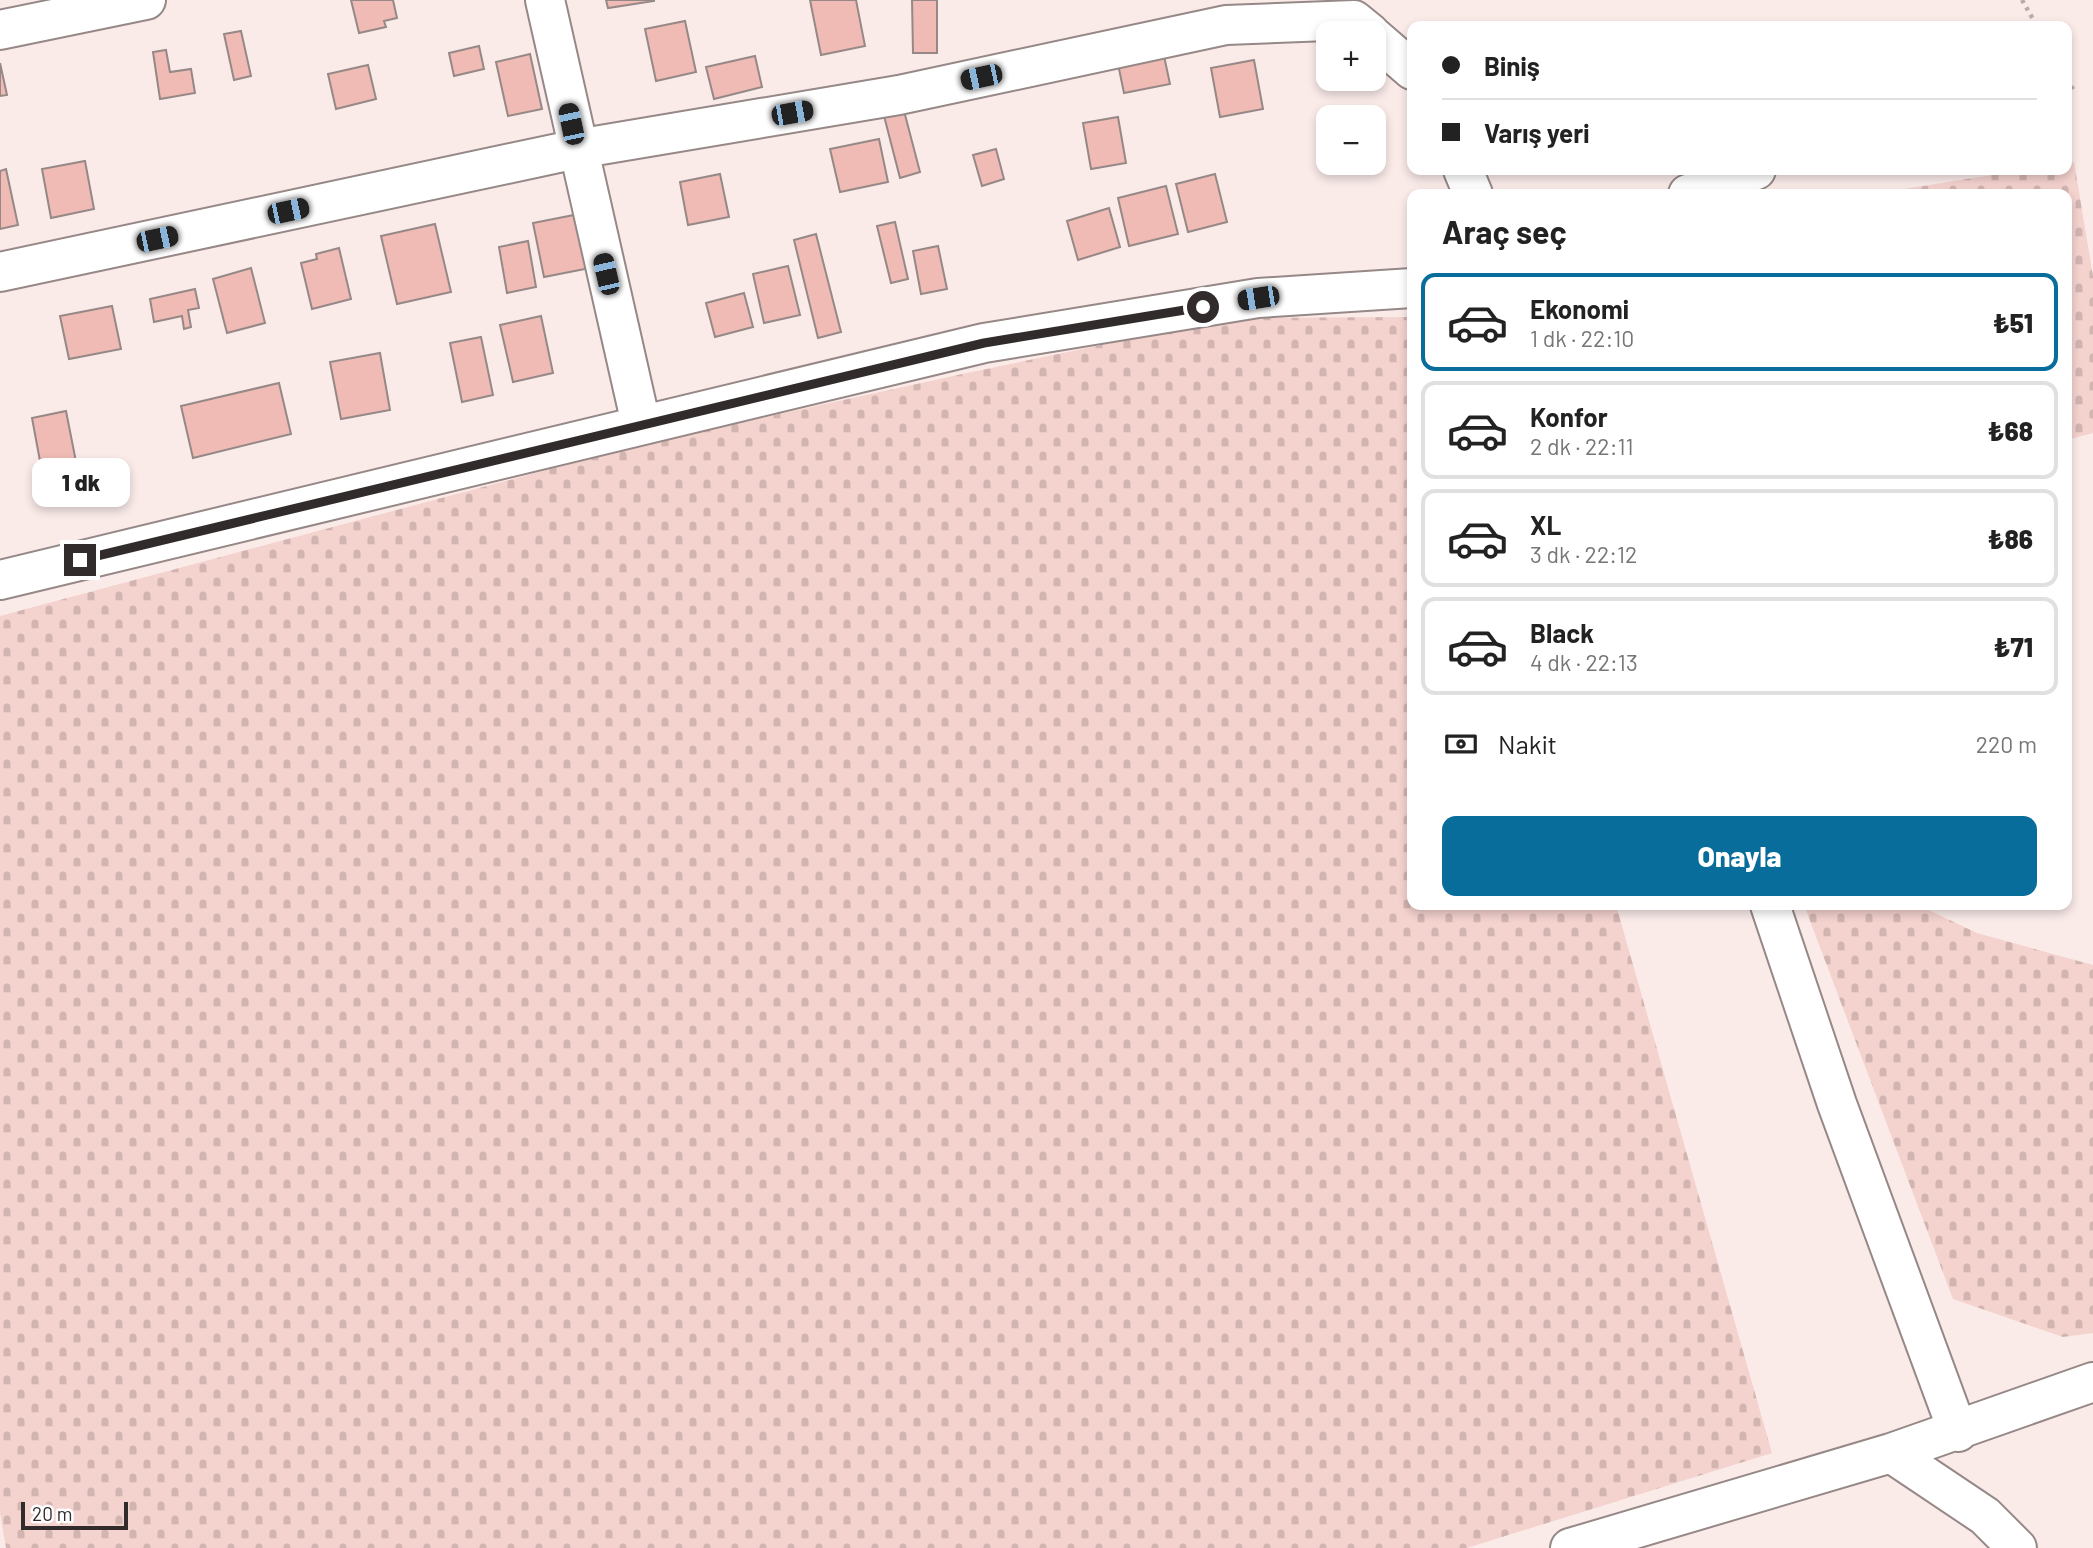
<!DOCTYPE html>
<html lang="tr">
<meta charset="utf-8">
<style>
:root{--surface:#fff;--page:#f2f2f2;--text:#222;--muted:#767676;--line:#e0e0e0;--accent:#086d9b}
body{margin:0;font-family:Barlow,sans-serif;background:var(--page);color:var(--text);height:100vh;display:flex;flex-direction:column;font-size:26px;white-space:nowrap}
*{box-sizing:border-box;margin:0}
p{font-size:23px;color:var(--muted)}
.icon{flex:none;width:38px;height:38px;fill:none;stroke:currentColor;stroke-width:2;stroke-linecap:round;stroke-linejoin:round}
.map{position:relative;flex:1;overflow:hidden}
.drawer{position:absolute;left:1407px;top:189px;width:665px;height:721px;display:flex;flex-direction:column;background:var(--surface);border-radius:14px;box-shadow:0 4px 10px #0003}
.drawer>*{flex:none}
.top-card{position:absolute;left:1407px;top:21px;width:665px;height:154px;border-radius:14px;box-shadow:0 4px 10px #0003;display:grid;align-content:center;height:154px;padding:0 35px;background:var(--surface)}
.tools{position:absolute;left:1316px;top:21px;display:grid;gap:14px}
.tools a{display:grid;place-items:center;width:70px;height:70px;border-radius:14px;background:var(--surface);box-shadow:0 4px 10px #0003;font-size:35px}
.scale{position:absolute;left:21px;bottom:18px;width:107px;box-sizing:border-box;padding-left:7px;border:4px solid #312c2b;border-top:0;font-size:19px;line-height:24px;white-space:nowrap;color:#312c2b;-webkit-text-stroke:5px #fff;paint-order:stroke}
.end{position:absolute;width:32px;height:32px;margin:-16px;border:9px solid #312c2b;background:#fff;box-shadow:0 0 0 4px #fff}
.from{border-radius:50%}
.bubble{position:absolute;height:49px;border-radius:14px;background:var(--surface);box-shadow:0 4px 10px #0003;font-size:23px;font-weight:800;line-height:49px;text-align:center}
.car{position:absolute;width:21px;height:42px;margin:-21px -10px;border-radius:9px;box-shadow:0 0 5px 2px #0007;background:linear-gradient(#222 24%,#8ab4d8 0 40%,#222 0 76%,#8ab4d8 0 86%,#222 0)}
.top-card b{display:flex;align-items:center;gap:24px;height:66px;font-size:26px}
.top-card b+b{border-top:2px solid var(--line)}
.top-card i{width:18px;height:18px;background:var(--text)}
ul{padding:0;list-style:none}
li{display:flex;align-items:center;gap:21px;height:98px;margin:0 14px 10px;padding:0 21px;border:4px solid var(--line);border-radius:14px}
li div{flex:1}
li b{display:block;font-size:26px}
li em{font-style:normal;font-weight:800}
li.current{border-color:var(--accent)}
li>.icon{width:63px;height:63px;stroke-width:1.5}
h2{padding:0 35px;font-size:32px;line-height:84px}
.pay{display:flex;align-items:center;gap:18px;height:77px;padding:0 35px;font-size:26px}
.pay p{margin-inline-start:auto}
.action{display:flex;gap:14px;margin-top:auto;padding:14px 35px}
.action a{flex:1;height:80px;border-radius:14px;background:var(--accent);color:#fff;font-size:28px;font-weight:800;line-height:80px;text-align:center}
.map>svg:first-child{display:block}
</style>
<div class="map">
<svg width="2093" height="1548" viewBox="0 0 2093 1548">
<defs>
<pattern id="cemetery-stones" width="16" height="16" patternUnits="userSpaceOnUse" patternTransform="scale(1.75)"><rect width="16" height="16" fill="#f4d2ce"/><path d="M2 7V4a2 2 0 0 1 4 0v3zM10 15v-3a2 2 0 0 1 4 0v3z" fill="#d2b4b1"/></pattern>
</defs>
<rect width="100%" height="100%" fill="#faebe9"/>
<path fill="url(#cemetery-stones)" d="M2074,162L2093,276V433L2067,440V194H1872L2024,170H2067V163Z
M1412,317V905H1616L1772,1453L1467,1548H6L0,1513V616L651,442L967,373L1231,318Z
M1804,905H1918L1977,933L2093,965V1333L2063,1337L1953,1299Z"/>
<path fill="#efbbb4" stroke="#958886" stroke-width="2" d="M351,0H393L397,18L384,21L386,27L359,33Z
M606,0H654V1L608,8Z
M810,0H856L865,46L821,55Z
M912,0H937V53H913Z
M685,21L696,72L656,81L645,29Z
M241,31L251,76L234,80L224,34Z
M479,46L484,69L454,76L449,53Z
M166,50L170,72L191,69L195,93L160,99L153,52Z
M530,54L542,109L508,116L496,62Z
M755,56L762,87L714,99L706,67Z
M1164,56L1170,84L1124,93L1118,64Z
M1254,60L1263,109L1220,117L1211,68Z
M0,63L7,95L0,96Z
M368,65L376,99L336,109L328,74Z
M903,107L920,172L900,178L883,112Z
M1118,117L1126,163L1091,169L1083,123Z
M879,139L888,182L840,192L830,149Z
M996,149L1004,179L982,186L973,155Z
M85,161L94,209L51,218L42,169Z
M6,169L18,225L0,229V171Z
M720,174L729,217L688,225L680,182Z
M1215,174L1227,222L1188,232L1176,184Z
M1166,186L1178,234L1129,246L1118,198Z
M1109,208L1120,247L1078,260L1067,221Z
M579,214L590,268L544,277L533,223Z
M895,222L908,279L891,283L877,226Z
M435,224L451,292L397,304L381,236Z
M816,234L841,332L818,338L794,240Z
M528,241L536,287L507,293L499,247Z
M938,246L947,289L921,294L913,251Z
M339,248L351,299L312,309L301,263L317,259L316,254Z
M788,266L800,315L764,323L753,274Z
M251,268L265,323L227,333L213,279Z
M195,289L199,308L188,310L191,327L184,329L182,316L154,322L150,299Z
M744,293L753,327L715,337L706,303Z
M112,306L121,349L69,359L60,316Z
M541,316L553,373L513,382L500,325Z
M481,337L493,395L462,402L450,343Z
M380,353L390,410L341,419L330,362Z
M279,383L291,434L193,458L181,406Z
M66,411L80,482L45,488L32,418Z"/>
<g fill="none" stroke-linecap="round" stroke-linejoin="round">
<g stroke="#958886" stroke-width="42">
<path id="minor" d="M545,0L641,424
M0,30L146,0
M1374,37L1412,70
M1463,170L1473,194
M1688,194L1756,170
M0,272L577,149L899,95L1226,25L1354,20L1370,33
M0,580L984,343L1258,298L1412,288
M1770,905L1837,1104L1958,1432
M1891,1453L1985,1516L2017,1548
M1570,1548L1891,1453L2093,1382"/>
</g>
<path stroke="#b8acaa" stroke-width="4.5" stroke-dasharray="3.5 5" stroke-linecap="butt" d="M2022,0L2037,26
M2067,79L2075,93"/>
<use href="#minor" stroke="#fff" stroke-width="38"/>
</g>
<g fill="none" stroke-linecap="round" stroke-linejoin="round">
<path stroke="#312c2b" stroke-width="9" d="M80,560L984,343L1203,307"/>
</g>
</svg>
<div class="tools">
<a>+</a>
<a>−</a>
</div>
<div class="scale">20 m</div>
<i class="end from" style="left:1203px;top:307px"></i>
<i class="end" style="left:80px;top:560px"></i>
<div class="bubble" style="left:32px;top:458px;width:98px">1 dk</div>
<i class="car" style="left:981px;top:77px;rotate:258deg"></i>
<i class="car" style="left:792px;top:113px;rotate:80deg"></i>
<i class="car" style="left:571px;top:124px;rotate:348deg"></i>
<i class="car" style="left:288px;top:211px;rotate:78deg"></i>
<i class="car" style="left:157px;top:239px;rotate:78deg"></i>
<i class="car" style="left:606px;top:274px;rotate:347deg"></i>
<i class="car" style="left:1258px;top:298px;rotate:261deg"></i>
<div class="top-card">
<b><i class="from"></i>Biniş</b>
<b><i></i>Varış yeri</b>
</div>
<section class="drawer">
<h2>Araç seç</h2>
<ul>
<li class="current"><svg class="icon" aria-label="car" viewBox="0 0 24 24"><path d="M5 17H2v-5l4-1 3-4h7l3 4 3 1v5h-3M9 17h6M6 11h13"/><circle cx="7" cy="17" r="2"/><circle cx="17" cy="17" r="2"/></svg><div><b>Ekonomi</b><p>1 dk · 22:10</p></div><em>₺51</em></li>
<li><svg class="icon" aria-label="car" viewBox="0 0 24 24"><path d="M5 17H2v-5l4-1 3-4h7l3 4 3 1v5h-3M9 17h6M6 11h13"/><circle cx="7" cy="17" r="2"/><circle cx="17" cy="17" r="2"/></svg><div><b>Konfor</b><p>2 dk · 22:11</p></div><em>₺68</em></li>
<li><svg class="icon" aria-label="car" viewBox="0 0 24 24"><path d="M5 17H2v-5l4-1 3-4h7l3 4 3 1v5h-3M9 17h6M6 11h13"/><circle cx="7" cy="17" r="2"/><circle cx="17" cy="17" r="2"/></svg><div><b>XL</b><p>3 dk · 22:12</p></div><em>₺86</em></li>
<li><svg class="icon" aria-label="car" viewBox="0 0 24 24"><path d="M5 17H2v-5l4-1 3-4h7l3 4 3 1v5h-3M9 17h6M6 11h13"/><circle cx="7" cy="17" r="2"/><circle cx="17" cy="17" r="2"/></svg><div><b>Black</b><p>4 dk · 22:13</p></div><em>₺71</em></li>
</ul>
<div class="pay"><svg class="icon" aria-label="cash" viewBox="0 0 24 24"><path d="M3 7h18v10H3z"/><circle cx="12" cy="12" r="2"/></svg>Nakit<p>220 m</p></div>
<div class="action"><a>Onayla</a></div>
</section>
</div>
